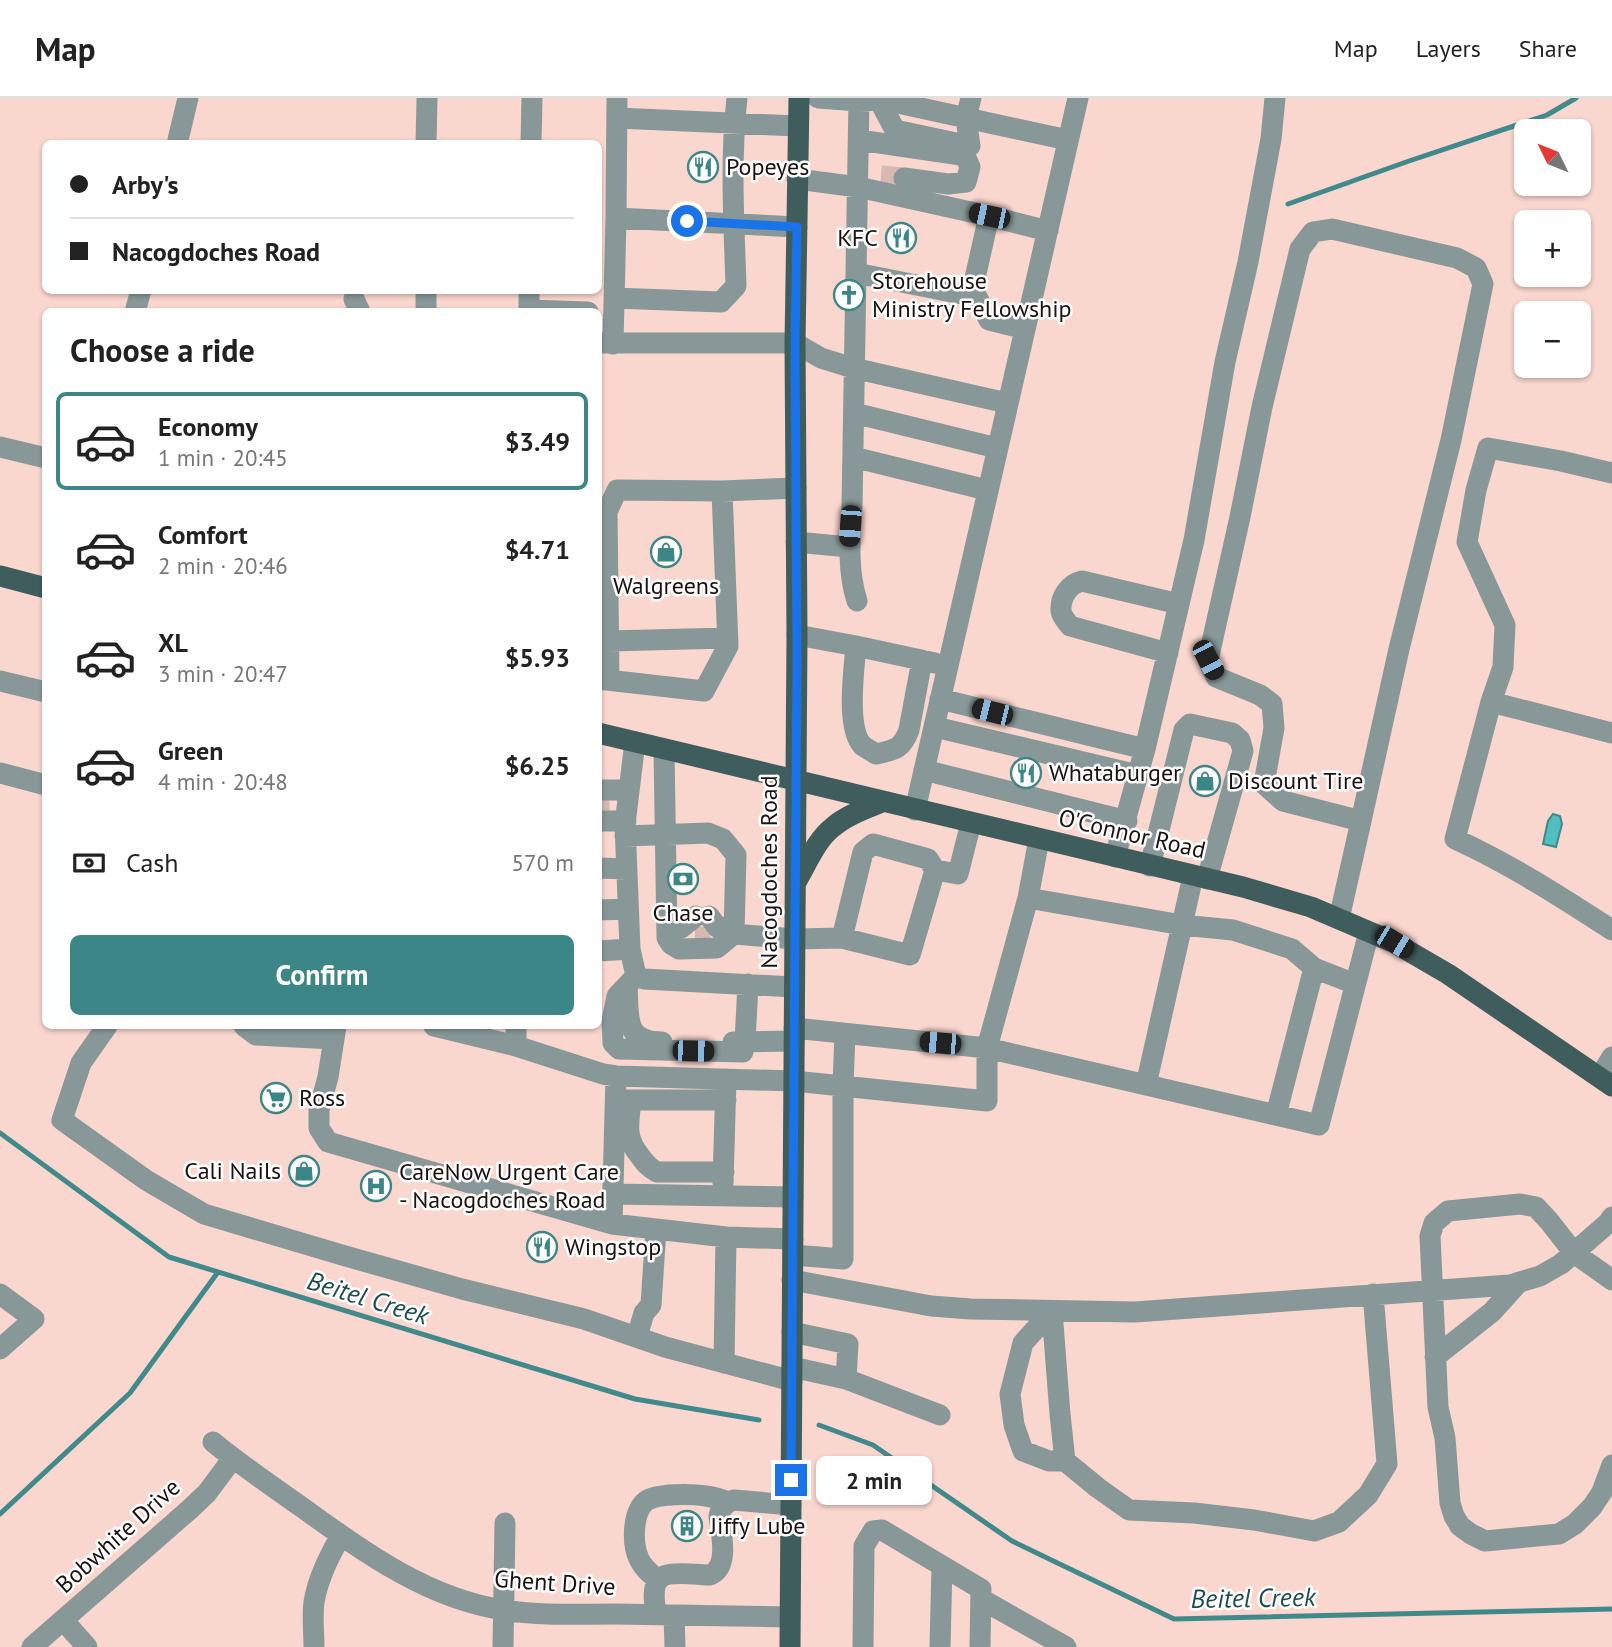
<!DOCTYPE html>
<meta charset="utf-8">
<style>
:root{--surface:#fff;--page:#f2f2f2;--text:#222;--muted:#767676;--line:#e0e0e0;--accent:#3d8687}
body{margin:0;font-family:"PT Sans",sans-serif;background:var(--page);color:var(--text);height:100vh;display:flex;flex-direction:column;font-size:26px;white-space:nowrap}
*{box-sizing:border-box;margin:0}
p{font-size:23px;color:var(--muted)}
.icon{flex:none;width:38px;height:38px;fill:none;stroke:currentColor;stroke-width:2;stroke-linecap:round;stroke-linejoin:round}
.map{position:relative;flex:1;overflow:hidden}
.sheet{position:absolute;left:42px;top:210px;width:560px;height:721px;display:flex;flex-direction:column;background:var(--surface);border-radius:10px;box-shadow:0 2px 5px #0004}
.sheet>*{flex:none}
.banner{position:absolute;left:42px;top:42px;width:560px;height:154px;border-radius:10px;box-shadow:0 2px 5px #0004;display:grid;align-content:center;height:154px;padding:0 28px;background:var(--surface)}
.needle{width:46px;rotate:313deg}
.buttons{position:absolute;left:1514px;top:21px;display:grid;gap:14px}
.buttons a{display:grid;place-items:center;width:77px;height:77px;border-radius:10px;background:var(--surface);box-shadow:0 2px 5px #0004;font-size:35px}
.end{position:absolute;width:32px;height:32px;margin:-16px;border:9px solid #1a73e8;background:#fff;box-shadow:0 0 0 4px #fff}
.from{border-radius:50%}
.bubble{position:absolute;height:49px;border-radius:10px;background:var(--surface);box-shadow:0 2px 5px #0004;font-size:23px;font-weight:700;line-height:49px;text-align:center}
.car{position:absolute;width:21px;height:42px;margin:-21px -10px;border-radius:9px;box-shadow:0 0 5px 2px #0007;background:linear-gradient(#222 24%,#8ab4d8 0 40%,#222 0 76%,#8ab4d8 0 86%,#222 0)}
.banner b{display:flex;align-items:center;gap:24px;height:66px;font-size:26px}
.banner b+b{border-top:2px solid var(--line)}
.banner i{width:18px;height:18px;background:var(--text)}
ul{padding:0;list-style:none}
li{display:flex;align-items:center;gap:21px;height:98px;margin:0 14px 10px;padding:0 14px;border:4px solid transparent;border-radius:10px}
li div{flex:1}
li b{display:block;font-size:26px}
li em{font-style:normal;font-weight:700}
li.on{border-color:var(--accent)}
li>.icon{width:63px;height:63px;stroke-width:1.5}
h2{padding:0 28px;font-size:32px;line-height:84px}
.pay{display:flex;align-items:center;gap:18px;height:77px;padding:0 28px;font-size:26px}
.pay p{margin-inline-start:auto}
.button{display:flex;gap:14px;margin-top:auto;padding:14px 28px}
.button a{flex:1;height:80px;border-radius:10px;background:var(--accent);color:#fff;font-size:28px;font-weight:700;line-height:80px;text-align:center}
header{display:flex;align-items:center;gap:42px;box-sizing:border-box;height:98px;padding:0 35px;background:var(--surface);border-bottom:2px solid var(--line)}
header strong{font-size:33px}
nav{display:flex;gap:38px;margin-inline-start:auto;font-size:24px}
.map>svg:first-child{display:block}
</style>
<header>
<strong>Map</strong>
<nav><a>Map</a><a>Layers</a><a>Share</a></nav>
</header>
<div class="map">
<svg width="1612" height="1549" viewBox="0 0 1612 1549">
<rect width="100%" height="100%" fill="#f9d6ce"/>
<path fill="#51bec1" stroke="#418a8b" stroke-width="2" d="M1553,716L1560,718L1562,726L1556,749L1543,746L1548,723Z"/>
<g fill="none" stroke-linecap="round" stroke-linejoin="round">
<path stroke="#418a8b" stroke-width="5" d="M1288,106L1409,63L1547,17L1576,0
M0,1035L169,1159L635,1301L759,1322
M819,1327L873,1347L1012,1443L1174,1521L1612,1511
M0,1416L130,1295L218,1174"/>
<path stroke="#d8b8b1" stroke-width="21" stroke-dasharray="21 10" stroke-linecap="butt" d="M881,78L904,80
M599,697V715
M695,839H710"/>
<path stroke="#889898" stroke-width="21" d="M617,0L616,120L797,129
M818,0L859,3L884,2L1068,42
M879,2L895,32L970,48L966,20L971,0
M617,20L798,28
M859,42L961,57L967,62L970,69L966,84L948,86L904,80
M177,46L188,0
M426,46L427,0
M531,46L532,0
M797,81L858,89L989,118L1048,133
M856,175L977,199L989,222L1025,231
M529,192V212L588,214
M971,198L989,118
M614,200L721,204L736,188C734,126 730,62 737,0
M354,201L360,214
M135,214L141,192
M426,214V192
M598,245H795L821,260L853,270L1007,305
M613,246L616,120
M854,315L997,350
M0,349L46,360
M853,359L987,392
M1612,375L1561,363L1488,350L1476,392L1467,444L1505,527L1503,569L1491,604L1455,741C1510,766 1561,799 1612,832
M796,444L849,449
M857,503C847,472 850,439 852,407L859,0
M797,537L856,548L935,565
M609,543L727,540
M856,548C854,571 846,629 862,647C865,650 872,653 876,656C895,652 902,651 909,632L922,562
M1168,555L1070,528C1067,524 1062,519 1061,513C1060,499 1069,486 1082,483L1179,506
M598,581L704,593L728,548L722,393
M609,582L607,414L617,392L722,393L796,390
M0,583L46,594
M940,601L1145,651
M1491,604L1612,635
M935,629L1138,677
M635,644L625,726L630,851L636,878
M664,651L667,840L671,846L679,851L717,850L734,836
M924,672L1127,723
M0,675L46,687
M598,692H629
M915,712L1078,0
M598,723H626
M625,738L708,735L723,741L736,757L734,836L795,841L842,840L910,857L935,772L958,776L971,725
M1115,759L1145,651L1194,442L1225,264L1248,164L1271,41L1275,0
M1150,768L1184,632L1190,626L1232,635L1240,642L1243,653L1207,781
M598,770L627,771
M1028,800L1182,827L1233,832L1292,851L1314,870L1355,886
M598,812L628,811
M709,818L717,829L734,830
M1339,821L1359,732L1361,723L1399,551L1451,342L1483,186L1476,170L1457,160L1332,131L1313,134L1300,151L1262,309L1240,419L1208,562L1216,579L1260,597L1272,606L1274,630L1264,686L1283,703L1361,723
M667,830H681L696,818
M842,840L863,754L873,746L928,761L935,772
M598,853L630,851
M636,878L617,898L612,923L613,945L619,951L743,954L745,944L748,886
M636,878L644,881L794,889
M627,888C629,918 623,944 662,944
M107,928L81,965L62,1022L146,1082L204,1116L342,1157L462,1191L584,1221L665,1249L792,1283
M244,928L256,937L334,941
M336,928L328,979L319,1012V1030L328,1044L612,1126L616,978
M434,928L516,948
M516,928V948L603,976L616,978L794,983L987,1003V950L1028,800L1039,741
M794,930L987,950L1319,1027L1369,834
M733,944L794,943
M1600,979L1612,959
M1146,987L1193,778
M619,1002H726
M631,1002C629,1025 624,1039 640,1058C645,1065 649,1070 657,1074H724
M1276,1017L1314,870
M723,1085L726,981
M613,1096L793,1099
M612,1126L726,1139
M793,1157L843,1161V987L845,936
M792,1182L931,1208L971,1211L1135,1214L1510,1187L1540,1178L1561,1166L1608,1125L1612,1119
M1612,1182L1574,1155L1549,1123L1536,1109L1520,1106L1448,1113L1434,1125L1430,1138L1438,1309L1445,1340L1450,1405L1454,1418L1460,1428L1471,1436L1485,1443L1559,1436L1575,1426L1592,1409L1602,1394L1612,1367
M0,1196L34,1221L0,1251
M1052,1213L1023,1245L1010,1296L1014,1327L1023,1353L1049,1363H1065L1098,1390L1129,1412L1194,1415L1254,1422L1314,1433L1339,1424L1368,1397L1387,1366L1373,1196
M1052,1213L1060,1316L1065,1363
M637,1239L644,1215L651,1207L656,1131
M1435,1259L1492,1214L1519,1184
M724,1265L726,1139L793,1141
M792,1269L846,1281L848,1246L792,1234
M846,1281L940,1317
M213,1344C242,1368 273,1389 303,1410C364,1454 428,1501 504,1512C540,1518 578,1516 615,1516C673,1517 731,1518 790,1519
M658,1482C651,1476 643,1470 639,1461C632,1446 632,1414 646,1403C657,1395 693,1396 706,1398C714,1399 721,1401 728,1404
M981,1501L1066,1549
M656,1517C655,1508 652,1492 657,1484C663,1471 697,1477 710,1477C730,1469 721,1435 719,1418C721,1409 726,1404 734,1402L791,1407
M674,1517L675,1549
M63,1522L87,1549
M32,1549L189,1412L207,1395L233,1360
M314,1549C314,1535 312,1519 314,1504C318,1480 329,1459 341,1437
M503,1549L505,1425
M863,1549L864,1448L873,1433L882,1432L981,1491L980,1549
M940,1549L942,1468"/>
<path stroke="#405d5e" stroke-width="21" d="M0,478L46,490
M598,635L1243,789L1311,809L1393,844L1448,876L1612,988
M796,784C807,766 816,742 833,729C847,717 865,711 882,704
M790,1549L797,537L795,245L799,0"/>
</g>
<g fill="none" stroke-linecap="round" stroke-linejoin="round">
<path stroke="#1a73e8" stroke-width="9" d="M687,123L797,129L795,245L797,559L791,1382"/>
</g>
<defs>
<g id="restaurant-ring" transform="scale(1.575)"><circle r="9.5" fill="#fff" stroke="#3d8687" stroke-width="1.5"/><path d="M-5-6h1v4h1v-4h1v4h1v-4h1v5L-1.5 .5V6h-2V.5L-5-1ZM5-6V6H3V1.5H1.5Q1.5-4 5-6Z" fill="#3d8687"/></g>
<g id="church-ring" transform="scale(1.575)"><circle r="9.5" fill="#fff" stroke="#3d8687" stroke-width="1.5"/><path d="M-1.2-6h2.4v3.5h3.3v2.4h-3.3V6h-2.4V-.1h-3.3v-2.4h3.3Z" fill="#3d8687"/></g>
<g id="shop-ring" transform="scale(1.575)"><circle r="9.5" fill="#fff" stroke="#3d8687" stroke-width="1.5"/><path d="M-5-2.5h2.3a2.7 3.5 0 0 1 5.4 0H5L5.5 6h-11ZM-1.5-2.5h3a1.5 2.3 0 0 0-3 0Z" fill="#3d8687"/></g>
<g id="bank-ring" transform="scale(1.575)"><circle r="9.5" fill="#fff" stroke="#3d8687" stroke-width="1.5"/><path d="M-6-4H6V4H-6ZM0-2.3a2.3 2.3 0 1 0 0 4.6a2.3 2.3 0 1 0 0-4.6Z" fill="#3d8687"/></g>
<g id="supermarket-ring" transform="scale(1.575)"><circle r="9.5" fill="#fff" stroke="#3d8687" stroke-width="1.5"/><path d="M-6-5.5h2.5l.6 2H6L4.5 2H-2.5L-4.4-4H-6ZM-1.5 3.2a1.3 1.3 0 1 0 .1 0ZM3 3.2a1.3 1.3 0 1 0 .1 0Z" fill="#3d8687"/></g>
<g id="hospital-ring" transform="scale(1.575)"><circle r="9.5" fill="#fff" stroke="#3d8687" stroke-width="1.5"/><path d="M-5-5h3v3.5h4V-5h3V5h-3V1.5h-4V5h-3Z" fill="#3d8687"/></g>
<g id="building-ring" transform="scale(1.575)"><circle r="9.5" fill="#fff" stroke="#3d8687" stroke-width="1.5"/><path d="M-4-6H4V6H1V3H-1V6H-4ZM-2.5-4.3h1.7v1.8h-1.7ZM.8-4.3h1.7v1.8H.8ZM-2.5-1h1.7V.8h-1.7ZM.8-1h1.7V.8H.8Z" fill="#3d8687"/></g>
</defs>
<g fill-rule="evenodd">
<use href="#restaurant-ring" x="703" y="69"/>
<use href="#restaurant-ring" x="901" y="140"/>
<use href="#church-ring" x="849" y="197"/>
<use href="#shop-ring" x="666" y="454"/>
<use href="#restaurant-ring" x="1026" y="675"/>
<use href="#shop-ring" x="1205" y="683"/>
<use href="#bank-ring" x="683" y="781"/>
<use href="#supermarket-ring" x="276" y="1000"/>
<use href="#shop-ring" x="304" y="1073"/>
<use href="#hospital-ring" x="376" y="1088"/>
<use href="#restaurant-ring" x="542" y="1149"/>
<use href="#building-ring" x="687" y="1428"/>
</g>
<g text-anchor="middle" stroke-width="5" stroke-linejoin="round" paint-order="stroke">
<g font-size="24" fill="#1c110e" stroke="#fff" text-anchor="start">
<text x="726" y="77">Popeyes</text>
<text x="878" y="148" text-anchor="end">KFC</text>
<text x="872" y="191">Storehouse<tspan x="872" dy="28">Ministry Fellowship</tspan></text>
<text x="666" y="496" text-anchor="middle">Walgreens</text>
<text x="1049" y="683">Whataburger</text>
<text x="1228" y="691">Discount Tire</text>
<text x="683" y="823" text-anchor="middle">Chase</text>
<text x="299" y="1008">Ross</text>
<text x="281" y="1081" text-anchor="end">Cali Nails</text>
<text x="399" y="1082">CareNow Urgent Care<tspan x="399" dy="28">- Nacogdoches Road</tspan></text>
<text x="565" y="1157">Wingstop</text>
<text x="710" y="1436">Jiffy Lube</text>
</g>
<g font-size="24" fill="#1c110e" stroke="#fff">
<text transform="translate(1132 736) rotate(13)" y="8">O'Connor Road</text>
<text transform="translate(769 774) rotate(-90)" y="8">Nacogdoches Road</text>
<text transform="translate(118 1438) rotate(-42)" y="8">Bobwhite Drive</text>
<text transform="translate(555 1485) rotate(4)" y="8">Ghent Drive</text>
</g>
<g font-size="26" font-style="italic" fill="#1c4c4d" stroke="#fff">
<text transform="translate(368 1200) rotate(17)" y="9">Beitel Creek</text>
<text transform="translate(1253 1500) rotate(-1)" y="9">Beitel Creek</text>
</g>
</g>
</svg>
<div class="buttons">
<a><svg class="needle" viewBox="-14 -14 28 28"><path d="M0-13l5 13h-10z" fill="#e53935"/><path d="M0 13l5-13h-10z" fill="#767676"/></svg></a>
<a>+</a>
<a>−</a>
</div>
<i class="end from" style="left:687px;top:123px"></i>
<i class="end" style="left:791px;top:1382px"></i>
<div class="bubble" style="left:816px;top:1358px;width:116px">2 min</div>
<i class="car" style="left:989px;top:118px;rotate:282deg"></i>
<i class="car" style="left:850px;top:428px;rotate:184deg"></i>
<i class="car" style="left:1208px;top:562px;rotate:152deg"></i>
<i class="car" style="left:992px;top:614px;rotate:284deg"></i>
<i class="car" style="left:1394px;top:844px;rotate:121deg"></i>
<i class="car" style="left:940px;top:945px;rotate:275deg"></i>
<i class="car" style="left:693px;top:953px;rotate:91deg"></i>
<div class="banner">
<b><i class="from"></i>Arby's</b>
<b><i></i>Nacogdoches Road</b>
</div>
<section class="sheet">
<h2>Choose a ride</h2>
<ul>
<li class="on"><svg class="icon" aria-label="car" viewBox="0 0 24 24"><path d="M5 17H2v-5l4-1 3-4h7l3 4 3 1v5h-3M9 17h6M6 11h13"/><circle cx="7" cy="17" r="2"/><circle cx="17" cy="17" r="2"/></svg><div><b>Economy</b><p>1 min · 20:45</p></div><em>$3.49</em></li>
<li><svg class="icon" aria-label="car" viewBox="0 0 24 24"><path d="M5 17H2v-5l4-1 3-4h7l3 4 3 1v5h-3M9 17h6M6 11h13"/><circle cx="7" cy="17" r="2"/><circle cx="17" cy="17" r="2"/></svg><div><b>Comfort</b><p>2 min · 20:46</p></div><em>$4.71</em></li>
<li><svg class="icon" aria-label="car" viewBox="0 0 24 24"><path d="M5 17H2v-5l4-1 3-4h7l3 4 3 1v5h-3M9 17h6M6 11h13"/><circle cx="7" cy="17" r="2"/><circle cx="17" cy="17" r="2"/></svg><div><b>XL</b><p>3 min · 20:47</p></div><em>$5.93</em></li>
<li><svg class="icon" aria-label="car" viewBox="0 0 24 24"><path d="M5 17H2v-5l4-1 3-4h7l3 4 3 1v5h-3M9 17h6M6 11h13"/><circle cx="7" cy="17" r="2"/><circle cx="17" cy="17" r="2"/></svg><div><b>Green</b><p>4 min · 20:48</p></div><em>$6.25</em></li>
</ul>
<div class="pay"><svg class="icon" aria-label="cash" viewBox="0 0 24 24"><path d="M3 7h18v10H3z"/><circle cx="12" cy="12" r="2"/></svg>Cash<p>570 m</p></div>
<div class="button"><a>Confirm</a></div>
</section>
</div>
